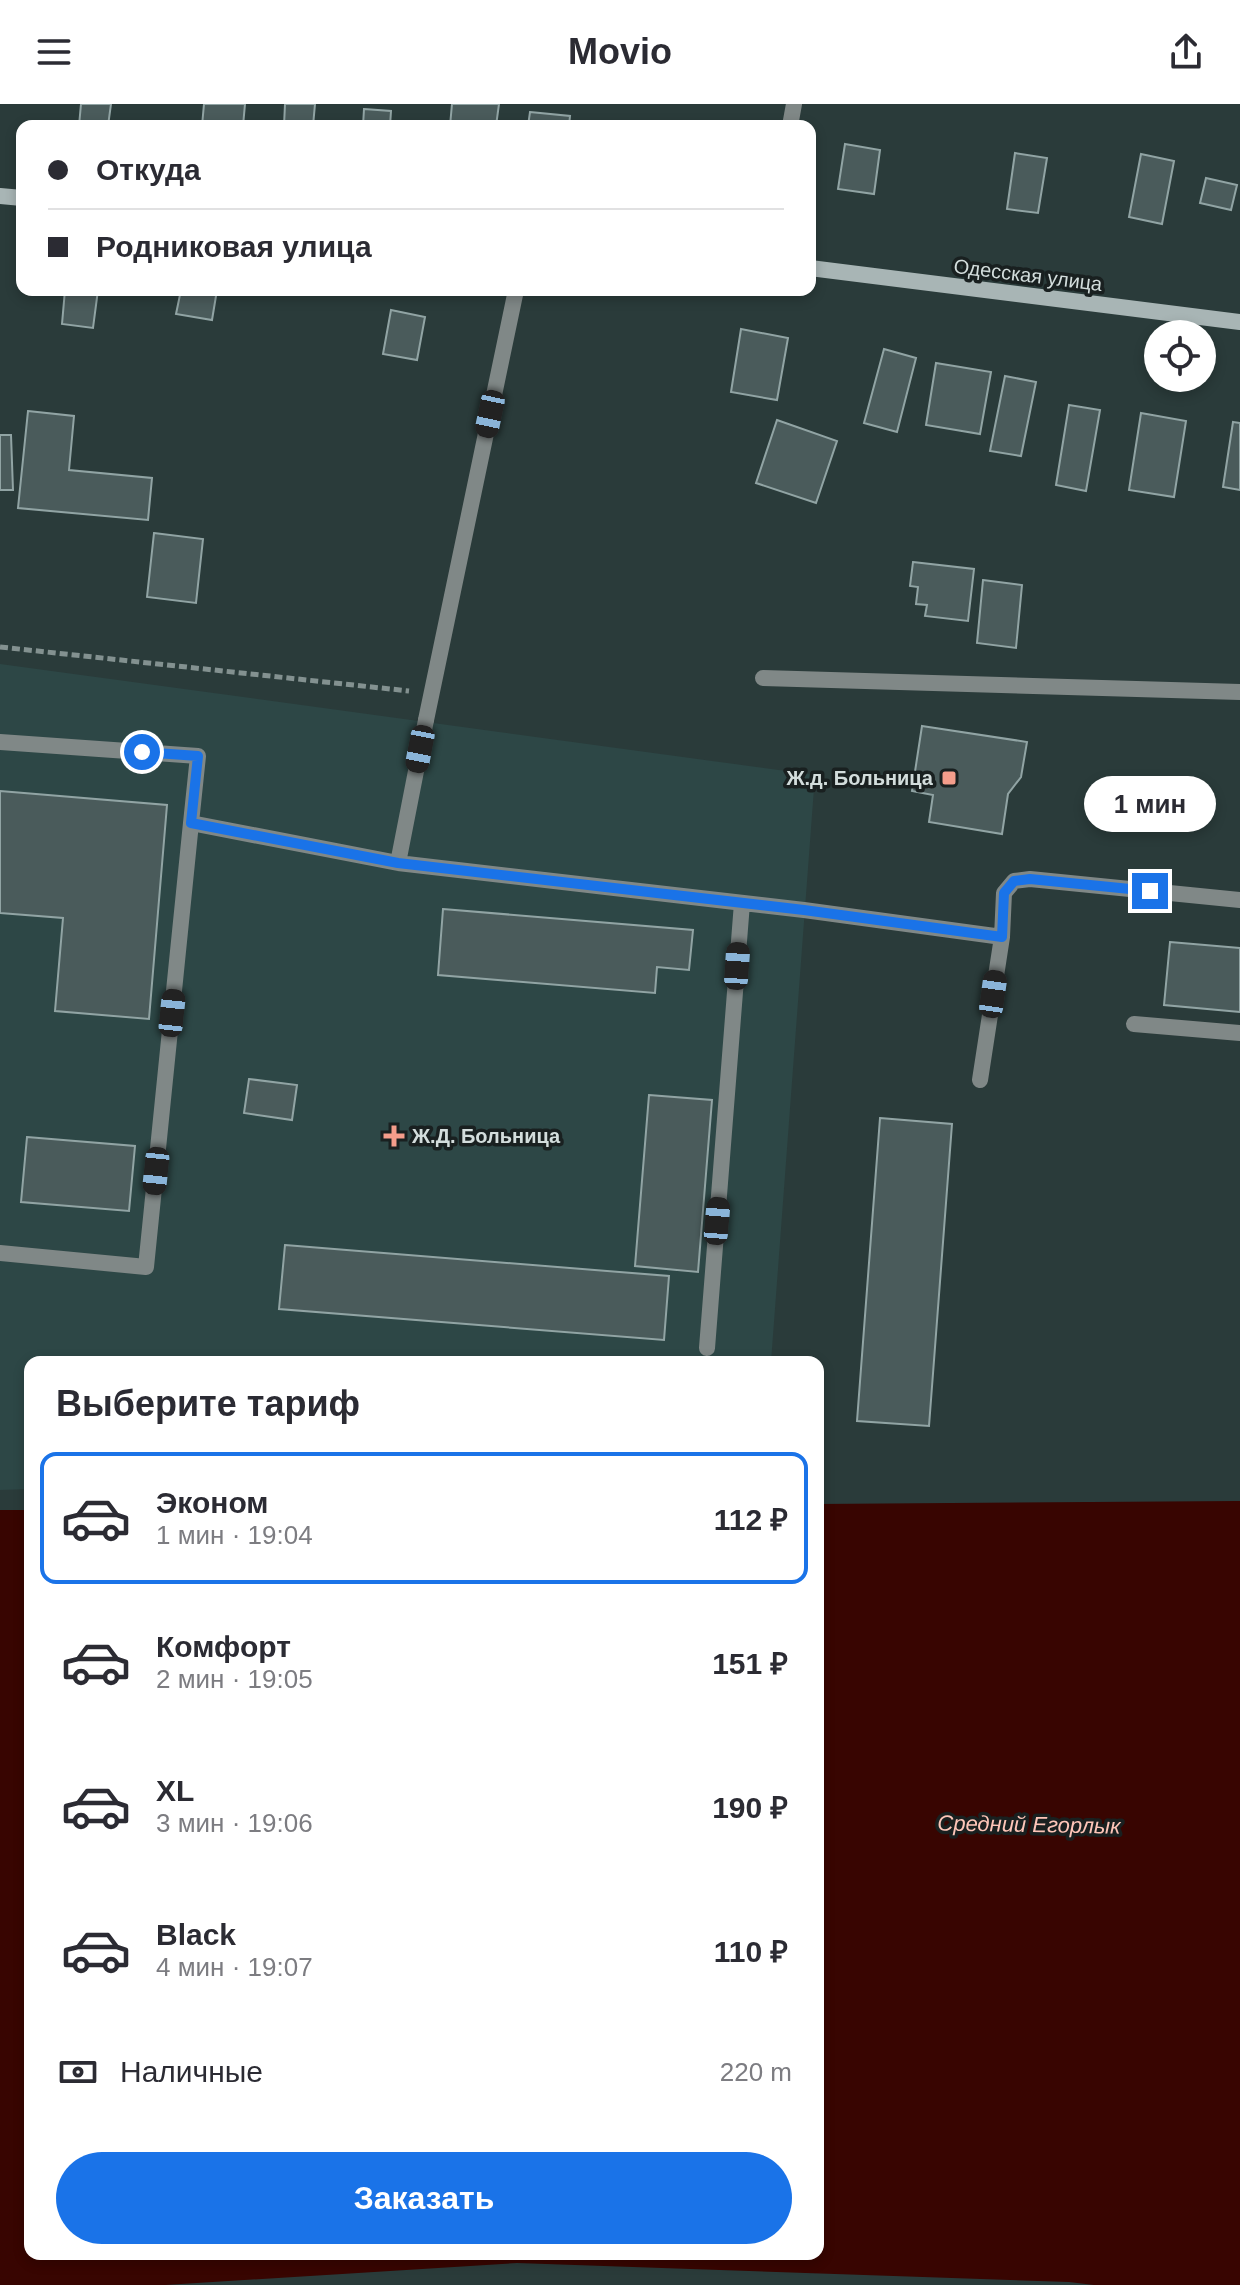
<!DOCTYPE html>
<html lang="ru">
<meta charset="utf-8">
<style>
:root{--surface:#fff;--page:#f2f2f3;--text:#2b2b33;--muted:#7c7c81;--line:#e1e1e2;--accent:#1a73e8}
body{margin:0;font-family:Arial,sans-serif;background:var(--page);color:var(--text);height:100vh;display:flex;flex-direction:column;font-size:30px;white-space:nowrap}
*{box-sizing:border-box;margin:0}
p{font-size:26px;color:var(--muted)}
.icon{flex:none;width:44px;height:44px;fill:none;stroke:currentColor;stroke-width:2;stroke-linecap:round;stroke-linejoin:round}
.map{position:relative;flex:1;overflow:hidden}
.side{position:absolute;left:24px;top:1252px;width:800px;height:904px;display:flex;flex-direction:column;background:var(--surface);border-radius:16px;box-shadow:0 4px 12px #0003}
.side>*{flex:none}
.top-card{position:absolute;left:16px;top:16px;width:800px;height:176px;border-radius:16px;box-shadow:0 4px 12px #0003;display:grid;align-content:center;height:176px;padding:0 32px;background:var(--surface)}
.fabs{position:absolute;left:1144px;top:216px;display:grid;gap:16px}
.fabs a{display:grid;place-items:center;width:72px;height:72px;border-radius:50%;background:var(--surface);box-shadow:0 4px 12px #0003;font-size:40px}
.end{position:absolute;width:36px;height:36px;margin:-18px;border:10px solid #1a73e8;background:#fff;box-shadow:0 0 0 4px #fff}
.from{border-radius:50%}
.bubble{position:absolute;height:56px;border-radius:28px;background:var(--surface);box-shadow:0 4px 12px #0003;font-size:26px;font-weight:700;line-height:56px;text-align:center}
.car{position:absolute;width:24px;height:48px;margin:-24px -12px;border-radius:10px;box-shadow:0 0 6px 2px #0007;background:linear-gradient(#222 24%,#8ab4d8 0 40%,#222 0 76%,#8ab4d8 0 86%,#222 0)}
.top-card b{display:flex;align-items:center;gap:28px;height:76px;font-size:30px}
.top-card b+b{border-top:2px solid var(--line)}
.top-card i{width:20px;height:20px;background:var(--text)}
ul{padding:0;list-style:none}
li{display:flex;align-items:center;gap:24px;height:132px;margin:0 16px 12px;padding:0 16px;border:4px solid transparent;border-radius:16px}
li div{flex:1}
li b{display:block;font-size:30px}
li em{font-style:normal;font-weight:700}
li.selected{border-color:var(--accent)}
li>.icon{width:72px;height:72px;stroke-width:1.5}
h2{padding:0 32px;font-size:36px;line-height:96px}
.pay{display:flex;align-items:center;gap:20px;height:88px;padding:0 32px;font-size:30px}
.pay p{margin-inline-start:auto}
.primary-button{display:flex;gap:16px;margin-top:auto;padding:16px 32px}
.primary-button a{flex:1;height:92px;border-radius:48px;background:var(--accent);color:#fff;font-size:32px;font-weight:700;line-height:92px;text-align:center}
header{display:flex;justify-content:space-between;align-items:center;height:104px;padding:0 32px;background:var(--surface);font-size:36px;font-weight:700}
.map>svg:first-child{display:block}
</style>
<header><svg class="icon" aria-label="menu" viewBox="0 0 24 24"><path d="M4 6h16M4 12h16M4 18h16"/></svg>Movio<svg class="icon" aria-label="share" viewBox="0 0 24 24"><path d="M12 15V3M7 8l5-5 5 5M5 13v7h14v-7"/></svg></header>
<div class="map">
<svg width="1240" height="2181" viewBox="0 0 1240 2181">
<rect width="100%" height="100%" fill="#2a3b3a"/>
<path fill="#2d4746" d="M0,560L815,671L771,1258H30V1385L0,1386Z"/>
<path fill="#380501" d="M1240,1397V2181H1094L1069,2178L517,2159L165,2181H0V1406H30V2150H818V1400Z"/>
<path fill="#4a5b5b" stroke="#91a4a4" stroke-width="2" d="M81,0H111L108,22H79Z
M204,0H245L243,22H202Z
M285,0H315L313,22H284Z
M452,0H499L496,22H450Z
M364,5L391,7L390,22H363Z
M530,8L570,12L569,22H528Z
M845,40L880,46L874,90L838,85Z
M1015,49L1047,54L1038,109L1007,105Z
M1141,50L1174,57L1162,120L1129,113Z
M1206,74L1237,81L1231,106L1200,99Z
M65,186H98L93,224L62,220Z
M181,186H217L212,216L176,210Z
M391,206L425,213L417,256L383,250Z
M741,225L788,234L777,296L731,288Z
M884,245L916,254L897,328L864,319Z
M936,259L991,268L980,330L926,321Z
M1005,272L1036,278L1021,352L990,347Z
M1069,301L1100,306L1086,387L1056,381Z
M28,307L74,312L69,366L152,374L148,416L18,404Z
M1141,309L1186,317L1174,393L1129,386Z
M777,316L837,337L816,399L756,379Z
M1233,318L1240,319V386L1223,383Z
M0,331H11L13,386H0Z
M154,429L203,435L196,499L147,493Z
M913,458L974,465L968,517L925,512L927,501L916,500L918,483L910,482Z
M983,476L1022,481L1016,544L977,539Z
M922,622L1027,638L1021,673L1008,690L1002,730L929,718L933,691L912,687Z
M0,687L167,701L149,915L55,907L63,814L0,809Z
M443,805L693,826L689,866L657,863L655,889L438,871Z
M1170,838L1240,844V908L1164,901Z
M249,975L297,981L292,1016L244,1009Z
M649,991L712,996L698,1168L635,1162Z
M880,1014L952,1020L929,1322L857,1317Z
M27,1033L135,1042L129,1107L21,1098Z
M285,1141L669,1172L664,1236L279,1205Z"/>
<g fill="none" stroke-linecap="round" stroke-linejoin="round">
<path stroke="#839190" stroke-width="5" stroke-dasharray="8 4" stroke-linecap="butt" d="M0,543L409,587"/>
<path stroke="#808887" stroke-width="16" d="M763,574L1240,588
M0,638L198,652L191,719L398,759L804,806L1002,833L1004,789L1014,777L1030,775L1240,796
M398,759L426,616
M1134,920L1240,929
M980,976L1002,833
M0,1149L146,1163L191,719
M707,1244L742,799"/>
<path stroke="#808887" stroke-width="16" d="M790,22L794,0
M426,616L516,186"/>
<path stroke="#a8b5b5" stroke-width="16" d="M0,92L22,94
M810,164L1240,218"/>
</g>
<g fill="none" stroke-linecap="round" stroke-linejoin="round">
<path stroke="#1a73e8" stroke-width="10" d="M142,648L198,652L191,719L398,759L804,806L1002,833L1004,789L1014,777L1030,775L1150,787"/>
</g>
<g fill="#f49d8b" stroke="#192020" stroke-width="3">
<rect x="941" y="666" width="16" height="16" rx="4"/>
<path d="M390 1020h8v8h8v8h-8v8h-8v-8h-8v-8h8z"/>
</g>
<g text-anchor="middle" stroke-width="7" stroke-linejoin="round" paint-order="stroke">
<g font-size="20" fill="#d3dddc" stroke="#192020">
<text transform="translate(1028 171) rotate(7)" y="7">Одесская улица</text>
</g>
<g font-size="20" font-weight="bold" fill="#d3dddc" stroke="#192020" text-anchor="end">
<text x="933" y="681">Ж.д. Больница</text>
<text x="412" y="1039" text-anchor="start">Ж.Д. Больница</text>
</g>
<g font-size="22" font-style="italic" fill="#fdc5b8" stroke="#192020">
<text transform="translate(1029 1720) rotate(1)" y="8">Средний Егорлык</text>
</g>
</g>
</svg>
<div class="fabs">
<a><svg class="icon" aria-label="locate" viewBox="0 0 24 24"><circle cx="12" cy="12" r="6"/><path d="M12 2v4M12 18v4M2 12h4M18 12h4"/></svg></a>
</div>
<i class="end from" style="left:142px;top:648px"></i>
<i class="end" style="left:1150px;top:787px"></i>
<div class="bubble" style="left:1084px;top:672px;width:132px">1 мин</div>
<i class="car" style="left:490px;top:310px;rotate:192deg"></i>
<i class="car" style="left:420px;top:645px;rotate:191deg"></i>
<i class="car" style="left:737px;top:862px;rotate:4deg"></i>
<i class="car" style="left:993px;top:890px;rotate:8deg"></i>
<i class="car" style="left:172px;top:909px;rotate:6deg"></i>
<i class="car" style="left:156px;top:1067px;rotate:186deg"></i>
<i class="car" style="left:717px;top:1117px;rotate:5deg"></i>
<div class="top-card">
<b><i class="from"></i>Откуда</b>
<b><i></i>Родниковая улица</b>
</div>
<section class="side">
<h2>Выберите тариф</h2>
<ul>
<li class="selected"><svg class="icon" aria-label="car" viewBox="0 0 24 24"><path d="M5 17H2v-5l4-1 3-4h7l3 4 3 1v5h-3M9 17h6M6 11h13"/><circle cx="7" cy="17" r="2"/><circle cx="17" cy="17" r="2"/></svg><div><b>Эконом</b><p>1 мин · 19:04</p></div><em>112 ₽</em></li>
<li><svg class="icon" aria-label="car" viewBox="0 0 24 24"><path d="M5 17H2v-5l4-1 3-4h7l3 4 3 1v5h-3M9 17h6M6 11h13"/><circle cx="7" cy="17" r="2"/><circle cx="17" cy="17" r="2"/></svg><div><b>Комфорт</b><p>2 мин · 19:05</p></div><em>151 ₽</em></li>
<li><svg class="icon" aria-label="car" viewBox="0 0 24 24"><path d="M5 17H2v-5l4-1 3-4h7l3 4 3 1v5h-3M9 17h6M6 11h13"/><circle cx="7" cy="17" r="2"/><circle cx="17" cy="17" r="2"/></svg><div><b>XL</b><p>3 мин · 19:06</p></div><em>190 ₽</em></li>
<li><svg class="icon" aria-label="car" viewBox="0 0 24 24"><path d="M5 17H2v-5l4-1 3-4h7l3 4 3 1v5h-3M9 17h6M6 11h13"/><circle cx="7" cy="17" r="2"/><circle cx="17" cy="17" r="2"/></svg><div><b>Black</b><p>4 мин · 19:07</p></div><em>110 ₽</em></li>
</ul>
<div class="pay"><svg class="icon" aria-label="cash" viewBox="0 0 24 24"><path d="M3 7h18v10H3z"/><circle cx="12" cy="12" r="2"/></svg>Наличные<p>220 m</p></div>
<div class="primary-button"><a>Заказать</a></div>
</section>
</div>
